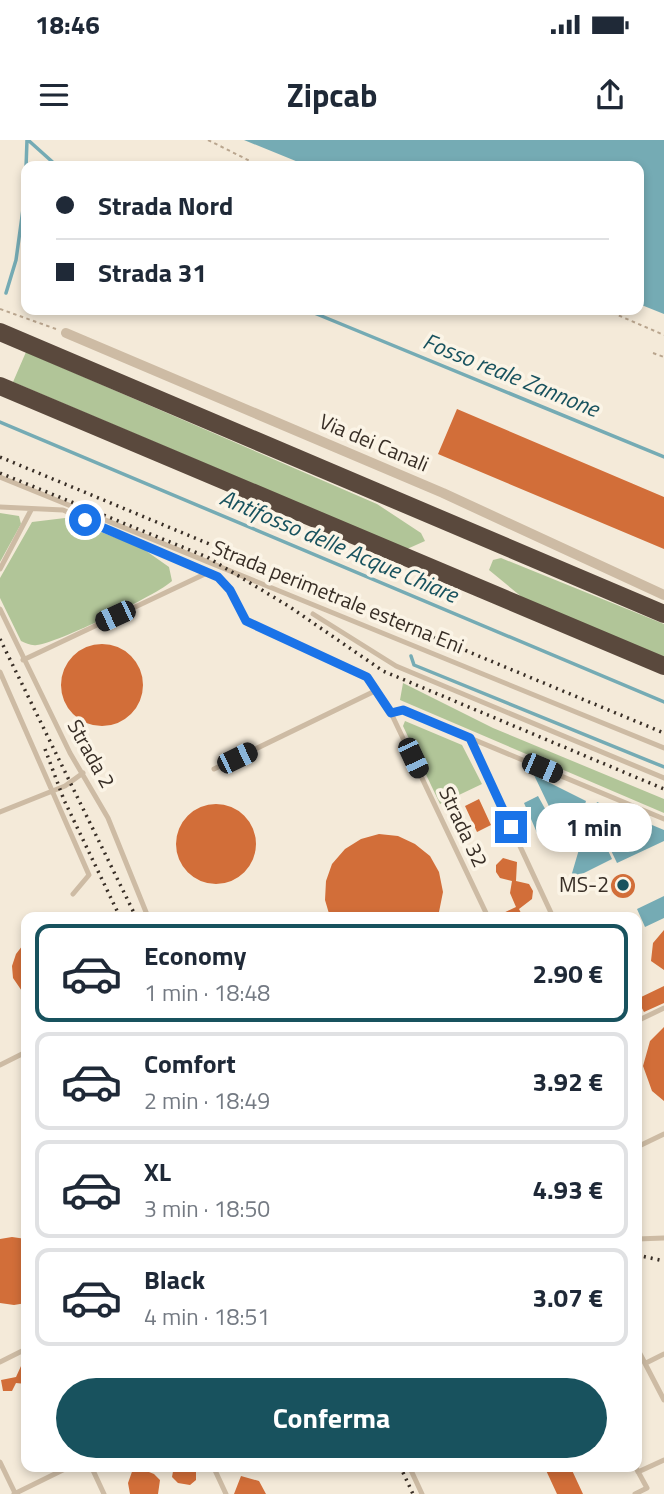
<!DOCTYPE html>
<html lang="it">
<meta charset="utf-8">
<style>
:root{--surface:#fff;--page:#f2f2f3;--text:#1f2937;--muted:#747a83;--line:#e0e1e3;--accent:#18525e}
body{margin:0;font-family:"Titillium Web",sans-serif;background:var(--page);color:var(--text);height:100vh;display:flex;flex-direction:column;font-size:26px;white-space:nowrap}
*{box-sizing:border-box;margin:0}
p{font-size:23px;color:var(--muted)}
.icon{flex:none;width:38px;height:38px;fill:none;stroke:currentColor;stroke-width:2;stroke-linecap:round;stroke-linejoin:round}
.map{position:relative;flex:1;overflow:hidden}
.panel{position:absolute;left:21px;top:772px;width:621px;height:560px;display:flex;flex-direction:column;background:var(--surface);border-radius:14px;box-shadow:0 4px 10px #0003}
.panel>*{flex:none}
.hud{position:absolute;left:21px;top:21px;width:623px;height:154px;border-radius:14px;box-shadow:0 4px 10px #0003;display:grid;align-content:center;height:154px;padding:0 35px;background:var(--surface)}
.end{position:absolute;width:32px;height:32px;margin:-16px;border:9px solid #1a73e8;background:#fff;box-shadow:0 0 0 4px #fff}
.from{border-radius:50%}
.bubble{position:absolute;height:49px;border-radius:24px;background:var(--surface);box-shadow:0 4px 10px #0003;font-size:23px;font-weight:700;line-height:49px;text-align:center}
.car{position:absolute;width:21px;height:42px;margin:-21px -10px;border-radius:9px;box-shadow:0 0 5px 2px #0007;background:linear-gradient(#222 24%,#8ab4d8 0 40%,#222 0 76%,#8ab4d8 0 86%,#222 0)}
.hud b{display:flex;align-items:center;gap:24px;height:66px;font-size:26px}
.hud b+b{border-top:2px solid var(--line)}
.hud i{width:18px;height:18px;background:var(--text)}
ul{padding:12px 0 0;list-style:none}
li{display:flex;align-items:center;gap:21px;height:98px;margin:0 14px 10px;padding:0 21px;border:4px solid var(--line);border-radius:14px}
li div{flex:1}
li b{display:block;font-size:26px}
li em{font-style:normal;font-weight:700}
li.selected{border-color:var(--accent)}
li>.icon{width:63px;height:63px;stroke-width:1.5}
.button{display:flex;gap:14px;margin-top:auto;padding:14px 35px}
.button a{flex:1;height:80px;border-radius:42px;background:var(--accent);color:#fff;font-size:28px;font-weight:700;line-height:80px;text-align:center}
.status{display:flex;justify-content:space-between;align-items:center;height:49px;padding:0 35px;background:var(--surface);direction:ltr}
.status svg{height:19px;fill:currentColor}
header{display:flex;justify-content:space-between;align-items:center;height:91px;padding:0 35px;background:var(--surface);font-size:32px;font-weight:700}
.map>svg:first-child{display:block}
</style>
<div class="status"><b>18:46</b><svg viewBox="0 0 49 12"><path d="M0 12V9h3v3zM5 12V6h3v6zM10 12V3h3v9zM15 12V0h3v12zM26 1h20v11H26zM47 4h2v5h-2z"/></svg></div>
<header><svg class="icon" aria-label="menu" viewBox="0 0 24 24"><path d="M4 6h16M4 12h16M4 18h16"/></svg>Zipcab<svg class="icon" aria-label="share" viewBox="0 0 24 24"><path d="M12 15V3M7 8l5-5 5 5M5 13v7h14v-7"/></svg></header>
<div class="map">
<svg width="664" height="1354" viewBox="0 0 664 1354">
<rect width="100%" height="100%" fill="#f4ead9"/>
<path fill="#b1c598" d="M26,212L377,364L421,393L425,401L407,409L13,242Z
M0,373L19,376L21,384L0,422Z
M65,378L142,408L169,427L172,441C159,454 55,504 37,505C31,506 26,503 21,501L0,458V438L32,382Z
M501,418L664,484V517L523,458L489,430L493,420Z
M403,543L493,588L664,659V673L400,560Z
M405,581L462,605L482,644L440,664L403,586Z"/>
<path fill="#75abb4" d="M244,0H664V174L639,164V26H308Z
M534,635L586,661L573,703L568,706Z
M538,656L559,694L541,702L524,663Z
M597,662L664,690V701L617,723L593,673Z
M590,672L612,719L570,740Z
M664,756V778L645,787L637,769Z"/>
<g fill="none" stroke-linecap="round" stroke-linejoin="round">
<path stroke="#75abb4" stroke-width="3.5" d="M28,0L57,26
M26,28L27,0
M6,153L16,120L24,62
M307,170L664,317
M0,282L664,562
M411,516L414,525L664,627"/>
</g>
<path fill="#d26e39" d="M457,269L664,357V409L438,314Z
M61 545a41 41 0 1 1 82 0a41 41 0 1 1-82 0Z
M479,659L491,685L477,692L465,666Z
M176 704a40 40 0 1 1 80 0a40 40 0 1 1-80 0Z
M379,694L398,696L415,704L430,716L439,732L443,752L438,777H330L325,760L326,741L332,724L345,709L361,699Z
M503,718L517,722L516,741L529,744L533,751L532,759L519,769L523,777H495L516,767L510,753L512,741L500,738L496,732V725Z
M611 746a12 12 0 1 1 24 0a12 12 0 1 1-24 0Z
M664,790V830L651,821L653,803Z
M26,801V857L13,838L12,826L16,814Z
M664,846V863L644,872L637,859Z
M664,887V961L652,951L643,926L650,901Z
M12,1097L26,1099V1163L14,1165L0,1163V1099Z
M26,1215V1244L16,1243L12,1251H3L1,1240L16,1237Z
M134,1326L154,1334L160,1340L158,1354H130L128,1343Z
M174,1326H196V1340L190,1345L178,1343L172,1337Z
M544,1326H570L583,1354H557Z
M241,1336L259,1341L266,1354H234Z"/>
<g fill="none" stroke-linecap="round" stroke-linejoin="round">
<path stroke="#b9a58e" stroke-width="2" stroke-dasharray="3.5 3.5" stroke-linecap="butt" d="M208,0L260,26
M0,169L56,189
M606,170L664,195
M653,213L664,217"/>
<path stroke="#cdbba4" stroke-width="5" d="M0,337L664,608
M0,367L63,370L218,437L230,449L246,481L367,537L391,573L403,570L664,679
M0,429L31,370
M0,469L70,613L108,678L148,777
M313,474L396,526L664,638
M23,520L207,433
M0,532L89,735L73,754
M391,573L488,777
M470,599L553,777
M214,629L377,550
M0,672L65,646L83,633
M637,881L664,868
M0,925L26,912
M637,1007L664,994
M637,1099L664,1098
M637,1208L664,1260
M0,1222L26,1209
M646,1223L664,1214
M0,1322L15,1353
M91,1326L104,1354
M213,1326L226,1354
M409,1326L422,1354
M635,1326L647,1348L635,1354
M638,1332L664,1320
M14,1354L71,1326"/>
<path stroke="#cdbba4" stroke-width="10" d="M66,193L443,353L664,455"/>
<path stroke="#5a493d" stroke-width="18" d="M0,192L664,474
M0,246L664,526"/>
<path stroke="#382e26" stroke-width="3.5" stroke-dasharray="2 5" stroke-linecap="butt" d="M0,317L664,593
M0,333L207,417L290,467L383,531L664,649
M0,499L136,777
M45,609L64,660L120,777
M637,1115L664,1121
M400,1326L413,1354"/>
</g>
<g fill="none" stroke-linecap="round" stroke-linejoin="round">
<path stroke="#1a73e8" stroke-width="9" d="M85,380L218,437L230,450L246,481L367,537L391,573L403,570L470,598L511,687"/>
</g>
<circle fill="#18525e" stroke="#fbf4e6" stroke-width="2.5" cx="623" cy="745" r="7"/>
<g text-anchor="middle" stroke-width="7" stroke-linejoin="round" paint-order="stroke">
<g font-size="21" fill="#382e26" stroke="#fbf4e6">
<text transform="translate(374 303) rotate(23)" y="7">Via dei Canali</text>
<text transform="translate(338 457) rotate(22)" y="7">Strada perimetrale esterna Eni</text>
<text transform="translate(91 614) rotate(61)" y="7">Strada 2</text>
<text transform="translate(463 687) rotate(65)" y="7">Strada 32</text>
</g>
<g font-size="21" fill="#382e26" stroke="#fbf4e6" text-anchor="end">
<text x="609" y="752">MS-2</text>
</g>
<g font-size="23" font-style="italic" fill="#18525e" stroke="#fbf4e6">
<text transform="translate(511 235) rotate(22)" y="8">Fosso reale Zannone</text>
<text transform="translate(339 406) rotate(23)" y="8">Antifosso delle Acque Chiare</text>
</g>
</g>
</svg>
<i class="end from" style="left:85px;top:380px"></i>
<i class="end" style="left:511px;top:687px"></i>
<div class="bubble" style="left:536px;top:663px;width:116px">1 min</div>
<i class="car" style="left:115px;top:476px;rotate:245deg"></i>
<i class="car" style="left:237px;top:618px;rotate:64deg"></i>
<i class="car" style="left:413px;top:618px;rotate:155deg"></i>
<i class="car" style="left:542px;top:628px;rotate:113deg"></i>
<div class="hud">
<b><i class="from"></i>Strada Nord</b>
<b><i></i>Strada 31</b>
</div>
<section class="panel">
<ul>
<li class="selected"><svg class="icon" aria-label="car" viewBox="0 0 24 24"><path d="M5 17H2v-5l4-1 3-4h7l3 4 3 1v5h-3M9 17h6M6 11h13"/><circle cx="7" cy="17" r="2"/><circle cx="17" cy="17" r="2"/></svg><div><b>Economy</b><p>1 min · 18:48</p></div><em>2.90 €</em></li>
<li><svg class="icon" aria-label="car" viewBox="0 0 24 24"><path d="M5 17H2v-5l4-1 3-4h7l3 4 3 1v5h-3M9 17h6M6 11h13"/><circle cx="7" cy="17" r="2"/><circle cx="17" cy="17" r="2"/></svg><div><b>Comfort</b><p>2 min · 18:49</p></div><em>3.92 €</em></li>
<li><svg class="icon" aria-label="car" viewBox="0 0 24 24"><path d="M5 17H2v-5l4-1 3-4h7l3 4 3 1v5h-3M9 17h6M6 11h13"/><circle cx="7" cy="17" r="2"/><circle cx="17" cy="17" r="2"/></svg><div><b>XL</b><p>3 min · 18:50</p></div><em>4.93 €</em></li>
<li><svg class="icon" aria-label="car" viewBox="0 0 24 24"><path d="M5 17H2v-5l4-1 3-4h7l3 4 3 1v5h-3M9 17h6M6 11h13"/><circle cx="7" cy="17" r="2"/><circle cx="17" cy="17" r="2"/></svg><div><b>Black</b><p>4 min · 18:51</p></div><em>3.07 €</em></li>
</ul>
<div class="button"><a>Conferma</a></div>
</section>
</div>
